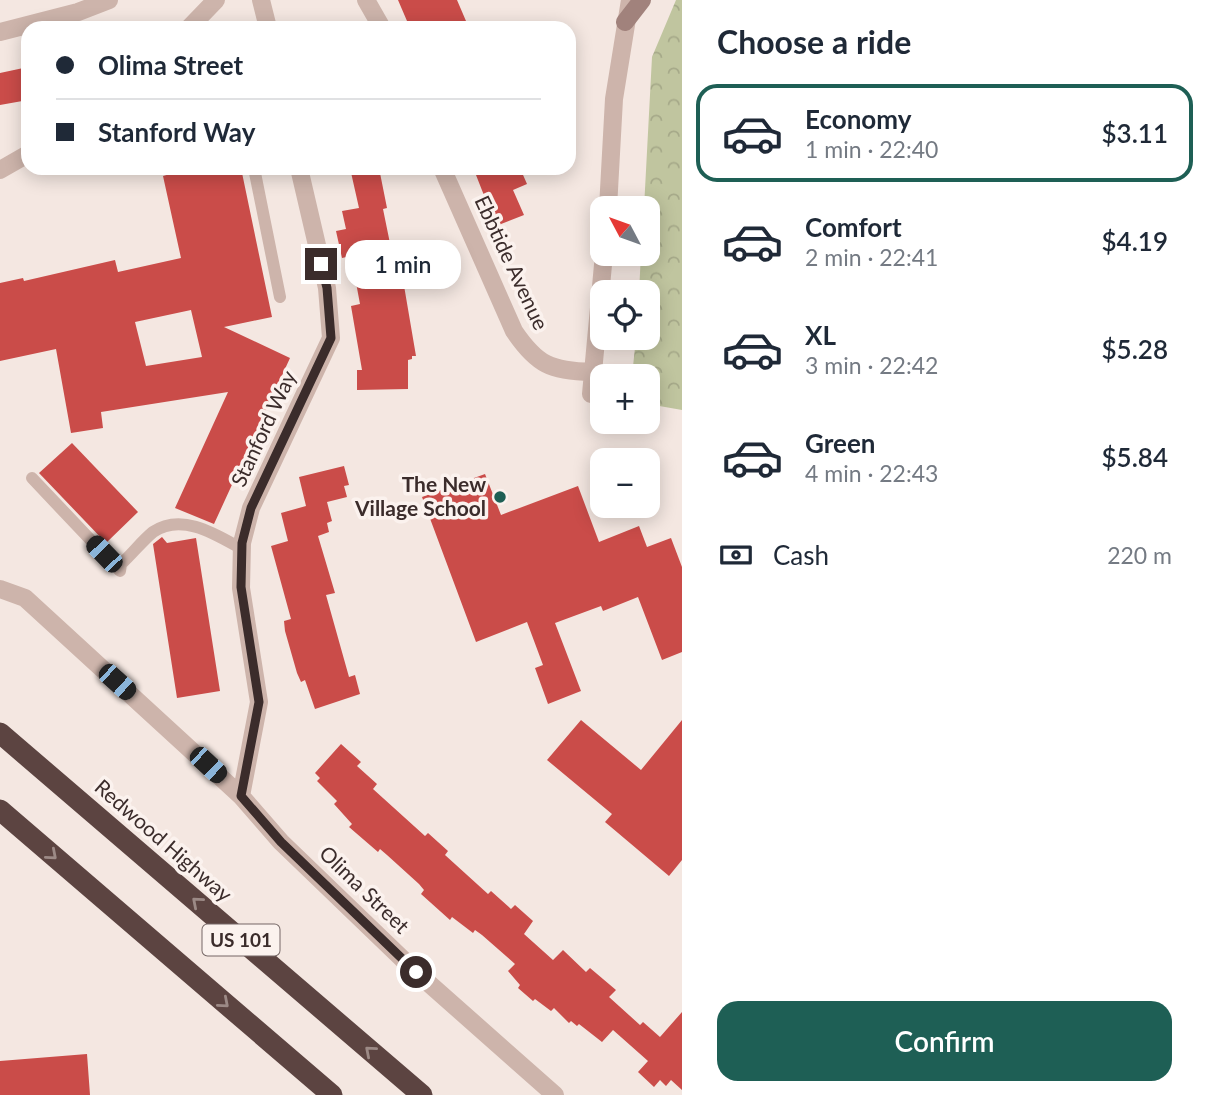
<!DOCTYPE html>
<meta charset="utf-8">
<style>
:root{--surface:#fff;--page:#f6f6f7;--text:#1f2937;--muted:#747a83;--line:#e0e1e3;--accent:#1e5f55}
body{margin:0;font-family:Lato,sans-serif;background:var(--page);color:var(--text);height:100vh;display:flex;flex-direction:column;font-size:26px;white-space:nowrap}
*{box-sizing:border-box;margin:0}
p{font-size:23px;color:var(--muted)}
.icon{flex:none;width:38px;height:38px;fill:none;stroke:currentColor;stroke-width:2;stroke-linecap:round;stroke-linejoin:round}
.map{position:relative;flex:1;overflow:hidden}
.drawer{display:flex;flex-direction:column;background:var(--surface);width:525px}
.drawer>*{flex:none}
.banner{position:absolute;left:21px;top:21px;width:555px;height:154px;border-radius:21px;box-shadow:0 4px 18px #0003;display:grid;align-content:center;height:154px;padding:0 35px;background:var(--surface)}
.needle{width:46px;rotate:311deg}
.tools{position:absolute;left:590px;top:196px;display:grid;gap:14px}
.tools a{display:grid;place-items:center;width:70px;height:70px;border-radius:14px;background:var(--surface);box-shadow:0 4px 18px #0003;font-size:35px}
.end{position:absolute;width:32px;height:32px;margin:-16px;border:9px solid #3b2c2b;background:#fff;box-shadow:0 0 0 4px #fff}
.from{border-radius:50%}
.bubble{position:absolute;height:49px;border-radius:21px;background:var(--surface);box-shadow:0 4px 18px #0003;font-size:23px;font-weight:600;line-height:49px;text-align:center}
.car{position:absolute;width:21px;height:42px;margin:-21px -10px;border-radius:9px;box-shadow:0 0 5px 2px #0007;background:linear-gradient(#222 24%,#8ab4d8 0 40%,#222 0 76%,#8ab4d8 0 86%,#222 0)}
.banner b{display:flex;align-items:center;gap:24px;height:66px;font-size:26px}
.banner b+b{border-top:2px solid var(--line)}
.banner i{width:18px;height:18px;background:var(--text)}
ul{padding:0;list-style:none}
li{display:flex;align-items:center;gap:21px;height:98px;margin:0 14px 10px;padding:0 21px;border:4px solid transparent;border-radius:21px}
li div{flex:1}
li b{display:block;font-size:26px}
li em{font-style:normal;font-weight:600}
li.on{border-color:var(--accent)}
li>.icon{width:63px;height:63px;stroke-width:1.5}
h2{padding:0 35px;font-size:32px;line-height:84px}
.pay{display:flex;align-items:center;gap:18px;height:77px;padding:0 35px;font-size:26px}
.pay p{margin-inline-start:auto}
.action{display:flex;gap:14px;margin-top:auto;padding:14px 35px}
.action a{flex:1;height:80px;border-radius:21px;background:var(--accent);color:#fff;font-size:28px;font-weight:600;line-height:80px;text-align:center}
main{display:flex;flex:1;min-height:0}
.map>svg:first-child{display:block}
</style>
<main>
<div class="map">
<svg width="682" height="1095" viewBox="0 0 682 1095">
<defs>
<pattern id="forest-crowns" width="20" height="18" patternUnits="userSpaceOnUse" patternTransform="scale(1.75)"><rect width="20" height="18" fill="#c0c59f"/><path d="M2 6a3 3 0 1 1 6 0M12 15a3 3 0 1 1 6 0" fill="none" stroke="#a6a989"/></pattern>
</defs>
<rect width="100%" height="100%" fill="#f4e7e1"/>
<path fill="url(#forest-crowns)" d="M676,0H682V410L648,404V376H632L636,338H648V292H639L641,254H648V208H644L652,57Z"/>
<path fill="#ca4c49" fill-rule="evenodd" d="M398,0H457L469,28H410Z
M28,67V100L0,105V73Z
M169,168H241L272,317L224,327L290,358L214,524L175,508L228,392L101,412L103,428L71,433L56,349L0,361V283L23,278L24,281L115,260L118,272L181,258L163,176L170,174ZM191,310L202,357L146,366L135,322Z
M350,168H379L387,208L383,209L394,263L399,262L401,268L416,356H412V359L408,360V389L357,390V370H362L351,306L360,304L351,256L342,258L336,231L346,229L342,211L359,208Z
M478,168H520L527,184L513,190L524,215L496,226L476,175L480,174Z
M72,443L138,512L106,543L39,473Z
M344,466L349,485L344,486L347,497L327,502L332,521L327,523L329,532L318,536L335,593L326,595L349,677L355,675L360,694L315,709L305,680L301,682L297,673L285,631L284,621L291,619L271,546L288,541L281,513L306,506L299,477Z
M485,474L501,515L578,486L599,542L639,526L647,547L671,538L682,567V652L662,660L638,597L603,611L601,606L555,623L581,691L548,704L535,668L543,665L527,622L476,642L422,497Z
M162,537L167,543L196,538L220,691L177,698L153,544Z
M581,720L641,770L682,720V860L669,876L605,822L612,814L547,760Z
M341,744L361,762L357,766L377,784L373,789L425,836L428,833L448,851L445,855L488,894L491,891L511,909L515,905L533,921L524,934L553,960L563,950L586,972L590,968L616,990L609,997L640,1025L643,1022L660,1037L682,1012V1090L671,1080L666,1086L660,1080L654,1087L638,1072L648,1061L613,1030L602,1042L579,1024L577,1026L571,1021L569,1023L554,1008L551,1011L535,999L533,1001L518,988L520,985L508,971L515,964L482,935L475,930L473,933L452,917L450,920L421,894L424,890L419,884L387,855L380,849L378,852L349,827L352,824L334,804L337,801L317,781L320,778L315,773Z
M87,1054L90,1095H0V1061Z"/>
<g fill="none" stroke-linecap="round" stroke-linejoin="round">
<path stroke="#cdb4ab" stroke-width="12" d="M254,168L280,297
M32,478L120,571L121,564C132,554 142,541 153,532C182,512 217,535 242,549"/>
<path stroke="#cdb4ab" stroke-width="18" d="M261,0L268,28
M366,0L382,28
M189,28L216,0
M0,32L78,12L109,0
M442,168L514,331C537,365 551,371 592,372
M0,170L28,154
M608,208L614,99L630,0
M591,394L604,254
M0,589L25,598L241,796L281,842L416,972L555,1095
M241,796L259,702L241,588L242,543L251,508L331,338L327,288L299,168"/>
<path stroke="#a1827c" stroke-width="18" d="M625,22L642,0"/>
<path stroke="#5c4441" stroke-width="21" d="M0,733L422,1095
M0,810L332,1095"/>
</g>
<defs><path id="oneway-chevron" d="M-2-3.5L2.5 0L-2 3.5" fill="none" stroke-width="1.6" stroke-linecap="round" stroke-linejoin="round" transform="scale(1.75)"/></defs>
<g stroke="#9c8a86">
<use href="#oneway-chevron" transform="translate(52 855) rotate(41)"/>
<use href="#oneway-chevron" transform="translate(197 902) rotate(-139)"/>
<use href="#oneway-chevron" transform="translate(224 1003) rotate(41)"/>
<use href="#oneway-chevron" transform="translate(370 1051) rotate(-139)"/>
</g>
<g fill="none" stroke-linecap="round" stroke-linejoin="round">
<path stroke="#3b2c2b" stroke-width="9" d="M321,264L327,288L331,338L251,508L242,543L241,587L259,702L241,796L281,842L416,972"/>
</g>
<circle fill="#1e5f55" stroke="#fbf2ee" stroke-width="2.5" cx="500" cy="497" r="7"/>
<g text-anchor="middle" stroke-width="7" stroke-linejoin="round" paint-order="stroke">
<rect fill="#fbf2ee" stroke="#756766" stroke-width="2" x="202.5" y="924.5" width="77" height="31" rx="5"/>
<g font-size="19" font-weight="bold" fill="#3b2c2b">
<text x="241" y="947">US 101</text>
</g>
<g font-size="21" fill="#3b2c2b" stroke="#fbf2ee">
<text transform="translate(511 263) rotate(65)" y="7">Ebbtide Avenue</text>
<text transform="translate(264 429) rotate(-65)" y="7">Stanford Way</text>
<text transform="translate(163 841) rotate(41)" y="7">Redwood Highway</text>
<text transform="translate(364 890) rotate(44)" y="7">Olima Street</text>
</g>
<g font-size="21" font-weight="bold" fill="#3b2c2b" stroke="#fbf2ee" text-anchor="end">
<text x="486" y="492">The New<tspan x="486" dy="24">Village School</tspan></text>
</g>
</g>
</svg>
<div class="tools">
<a><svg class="needle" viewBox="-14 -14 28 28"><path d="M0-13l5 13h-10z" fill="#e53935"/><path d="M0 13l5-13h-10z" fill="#747a83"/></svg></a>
<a><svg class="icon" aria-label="locate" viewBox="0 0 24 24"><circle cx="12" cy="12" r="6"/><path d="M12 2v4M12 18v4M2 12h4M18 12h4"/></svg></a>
<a>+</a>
<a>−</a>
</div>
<i class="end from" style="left:416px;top:972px"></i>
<i class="end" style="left:321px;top:264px"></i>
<div class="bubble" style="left:345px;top:240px;width:116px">1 min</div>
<i class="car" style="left:104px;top:554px;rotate:316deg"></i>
<i class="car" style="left:117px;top:682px;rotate:132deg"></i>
<i class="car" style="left:208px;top:765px;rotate:133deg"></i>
<div class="banner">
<b><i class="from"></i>Olima Street</b>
<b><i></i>Stanford Way</b>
</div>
</div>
<section class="drawer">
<h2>Choose a ride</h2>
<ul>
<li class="on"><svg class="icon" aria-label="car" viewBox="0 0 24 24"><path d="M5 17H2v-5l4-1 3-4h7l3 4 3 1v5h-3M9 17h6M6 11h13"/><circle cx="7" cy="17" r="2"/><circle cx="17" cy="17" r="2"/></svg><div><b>Economy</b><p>1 min · 22:40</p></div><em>$3.11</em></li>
<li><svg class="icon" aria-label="car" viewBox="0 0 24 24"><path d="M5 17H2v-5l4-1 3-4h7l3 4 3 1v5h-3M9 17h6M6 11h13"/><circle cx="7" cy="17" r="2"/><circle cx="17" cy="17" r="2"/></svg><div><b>Comfort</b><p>2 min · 22:41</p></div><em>$4.19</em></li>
<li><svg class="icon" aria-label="car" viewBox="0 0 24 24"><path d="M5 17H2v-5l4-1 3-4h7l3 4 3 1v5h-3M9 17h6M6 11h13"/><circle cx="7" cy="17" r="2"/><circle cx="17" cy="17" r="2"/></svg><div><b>XL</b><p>3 min · 22:42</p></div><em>$5.28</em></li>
<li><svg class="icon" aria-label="car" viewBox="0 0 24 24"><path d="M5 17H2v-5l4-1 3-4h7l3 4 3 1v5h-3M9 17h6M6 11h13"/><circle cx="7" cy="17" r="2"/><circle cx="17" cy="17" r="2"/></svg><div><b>Green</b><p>4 min · 22:43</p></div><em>$5.84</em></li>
</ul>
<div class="pay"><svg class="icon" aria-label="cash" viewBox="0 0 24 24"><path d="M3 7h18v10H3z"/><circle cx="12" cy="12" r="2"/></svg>Cash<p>220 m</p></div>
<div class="action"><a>Confirm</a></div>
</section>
</main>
